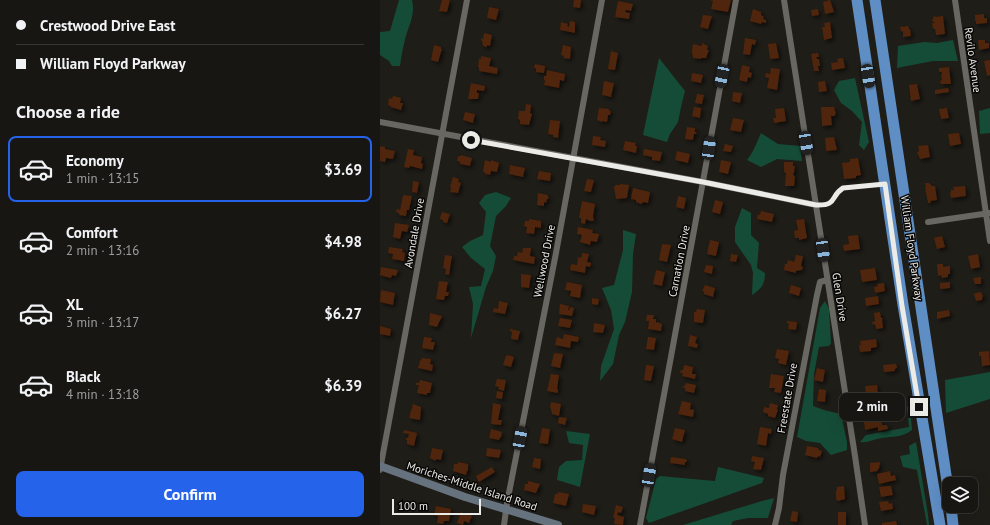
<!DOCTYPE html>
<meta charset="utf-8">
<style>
:root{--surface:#171612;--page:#242320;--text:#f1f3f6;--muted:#9e9f9f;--line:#363532;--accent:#2563eb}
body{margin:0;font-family:"PT Sans",sans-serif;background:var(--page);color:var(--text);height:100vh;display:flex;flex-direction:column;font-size:15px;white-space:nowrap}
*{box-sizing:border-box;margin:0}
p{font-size:13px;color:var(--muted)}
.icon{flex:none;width:22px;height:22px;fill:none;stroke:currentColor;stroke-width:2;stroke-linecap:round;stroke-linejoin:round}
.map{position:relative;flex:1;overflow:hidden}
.drawer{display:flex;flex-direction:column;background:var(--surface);width:380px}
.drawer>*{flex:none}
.top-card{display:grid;align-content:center;height:88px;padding:0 16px;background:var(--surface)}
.tools{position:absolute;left:562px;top:477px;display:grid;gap:8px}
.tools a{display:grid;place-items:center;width:36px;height:36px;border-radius:8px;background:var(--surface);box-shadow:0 4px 16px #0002,0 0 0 1px var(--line);font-size:20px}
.scale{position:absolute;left:12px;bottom:10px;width:89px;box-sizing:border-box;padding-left:4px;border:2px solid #ebebe7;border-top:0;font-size:11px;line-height:14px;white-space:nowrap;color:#ebebe7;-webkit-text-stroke:3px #080706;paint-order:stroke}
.end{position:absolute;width:18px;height:18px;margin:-9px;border:5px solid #ebebe7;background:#111;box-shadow:0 0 0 2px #111}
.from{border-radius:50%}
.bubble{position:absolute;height:28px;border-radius:8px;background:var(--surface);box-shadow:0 4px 16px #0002,0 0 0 1px var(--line);font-size:13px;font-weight:800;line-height:28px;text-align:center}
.car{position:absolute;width:12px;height:24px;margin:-12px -6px;border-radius:5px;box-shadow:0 0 3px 1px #0007;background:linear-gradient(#222 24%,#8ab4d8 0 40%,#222 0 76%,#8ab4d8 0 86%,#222 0)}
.top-card b{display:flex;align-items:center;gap:14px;height:38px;font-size:15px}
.top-card b+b{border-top:1px solid var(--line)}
.top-card i{width:10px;height:10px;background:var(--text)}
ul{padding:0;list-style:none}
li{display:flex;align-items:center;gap:12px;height:66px;margin:0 8px 6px;padding:0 8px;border:2px solid transparent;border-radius:8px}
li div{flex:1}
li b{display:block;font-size:15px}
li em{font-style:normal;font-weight:800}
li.active{border-color:var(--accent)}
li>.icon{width:36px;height:36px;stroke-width:1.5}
h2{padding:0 16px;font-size:18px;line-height:48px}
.primary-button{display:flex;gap:8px;margin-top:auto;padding:8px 16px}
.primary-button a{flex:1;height:46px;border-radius:8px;background:var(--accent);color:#fff;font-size:16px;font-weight:800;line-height:46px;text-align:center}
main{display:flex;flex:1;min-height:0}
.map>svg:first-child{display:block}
</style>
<main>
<section class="drawer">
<div class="top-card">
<b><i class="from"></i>Crestwood Drive East</b>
<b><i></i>William Floyd Parkway</b>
</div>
<h2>Choose a ride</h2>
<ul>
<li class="active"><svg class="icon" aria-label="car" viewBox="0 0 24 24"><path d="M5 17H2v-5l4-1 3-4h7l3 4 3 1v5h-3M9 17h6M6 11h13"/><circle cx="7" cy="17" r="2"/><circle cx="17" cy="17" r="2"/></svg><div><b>Economy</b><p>1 min · 13:15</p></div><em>$3.69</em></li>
<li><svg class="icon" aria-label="car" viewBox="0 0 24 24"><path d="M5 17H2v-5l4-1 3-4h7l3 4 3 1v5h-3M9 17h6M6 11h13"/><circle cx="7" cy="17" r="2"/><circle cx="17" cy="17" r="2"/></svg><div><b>Comfort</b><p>2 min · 13:16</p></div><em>$4.98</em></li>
<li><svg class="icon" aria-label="car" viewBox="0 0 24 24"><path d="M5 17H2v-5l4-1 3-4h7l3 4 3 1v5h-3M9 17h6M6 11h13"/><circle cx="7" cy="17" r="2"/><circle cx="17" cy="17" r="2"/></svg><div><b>XL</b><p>3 min · 13:17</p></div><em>$6.27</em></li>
<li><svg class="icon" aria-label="car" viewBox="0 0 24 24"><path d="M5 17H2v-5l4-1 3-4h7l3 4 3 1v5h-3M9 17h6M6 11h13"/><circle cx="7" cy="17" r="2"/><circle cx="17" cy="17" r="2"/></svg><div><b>Black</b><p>4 min · 13:18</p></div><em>$6.39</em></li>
</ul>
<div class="primary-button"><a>Confirm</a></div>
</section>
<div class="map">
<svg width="610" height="525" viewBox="0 0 610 525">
<defs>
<filter id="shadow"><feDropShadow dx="2.5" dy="2.5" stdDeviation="2" flood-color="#0009"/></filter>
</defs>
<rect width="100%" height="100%" fill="#1f1d18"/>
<path fill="#154c38" d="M19,0H32C36,17 27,27 24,44C22,51 21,59 20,66H12L9,61L0,55V32L10,31Z
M573,40L578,61H553L517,68L518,46L544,42L557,43Z
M279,58L305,91L301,107L298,122L290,134L287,142L263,135Z
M475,78L489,142L484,150L479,145L482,122L472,111L461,103L454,90L459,81Z
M610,108V133L600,134L599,111Z
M381,133L398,144L420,146L422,161L397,159L381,167L367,160C374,151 376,144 381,133Z
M116,192L131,198L126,206L116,216L110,246L116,256L113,271L106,287L91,338L93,304L89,287L101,286L105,269L91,258L82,247L90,241L103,235L106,212L99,203L105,195Z
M362,208L371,213V235L379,243L377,268L385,273C385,285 381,289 372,295L373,273L371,265L355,242V227Z
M243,230L256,234L253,254L252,292L245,322L239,335L233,364L220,381L221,366L234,329L231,310L222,288L234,285L243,250Z
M445,301L449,309L451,343L449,346L439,347L434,374L433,406L444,410L461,414L467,442V450L451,455L440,443L426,441L417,437L440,308Z
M610,372V399L566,413L565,380Z
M530,405L532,430C522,438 513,436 502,438C494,439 488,443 480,442L486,435L529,427L527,407Z
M186,431L210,434L200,487L177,480L179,467L186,461L202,460L203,445L189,443Z
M536,442L548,515L549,525H547L537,470L523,467L520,456L530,454L529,446Z
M338,467L384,478L382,483L269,523L266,518L276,479L280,476L335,481Z
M394,498L388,518H368L353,521L351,525H303L382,501Z"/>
<path fill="#502509" filter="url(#shadow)" d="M62,0H70L67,12L59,11Z
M194,0H201L200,8L193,7Z
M329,0H351L348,12L331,9L333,1Z
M450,0L454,12L445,14L443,2Z
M238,1L253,4L251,11L246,10L245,12L250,13L249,19L235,17Z
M109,7L119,9L116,20L107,18Z
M373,9L381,12V15L384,17L383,19L386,20V23L382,22L381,24L370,21Z
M438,9L439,15L432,16L431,10Z
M604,14V18H607V23L596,24V21H595V15Z
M323,15L332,16L328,29L320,27Z
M554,16L556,17L563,16L565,34L556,35L555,29H553L552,23H555L552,21Z
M190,21L195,22V33L180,30L181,22L188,24L187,26L189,27Z
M450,22L452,38L444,40L442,27H445L444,23Z
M528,26L529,29H530L531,36L523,37V31L521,32L520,27Z
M104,33L112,35L110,46L107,45V47L103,46L102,41L101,40V38L103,39Z
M365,38L376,40L375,45L372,44L370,55L363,54Z
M598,40H605V43H609V48L599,50Z
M322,43L328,46L327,50H329L326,58H321V59L313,58L312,51L313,44L322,46Z
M396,43L399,58L390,59L388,44Z
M54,45L61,47V49H62L58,62L51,60Z
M183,45L191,47L190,59L183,58L184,56L181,55Z
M231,51L238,53L235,70L228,69Z
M438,53L439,57H436L437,59H439L440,66H438L439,71H434L431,54Z
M101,56L111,58L109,66L118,68L117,74L99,71V67H98L99,59H101Z
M463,58L465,68L452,70L451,63L458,62L457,59Z
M610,60V75L607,76L604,61Z
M155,64L165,66L164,73L156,72V68H154Z
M362,65L370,67L369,72L372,73L371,78L368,77L367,82L359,80Z
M569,67L571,84H561L560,81L562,80L561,74H562V72H559V68Z
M391,68L400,69L397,90L387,88L389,78L385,77L386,73L390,74Z
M167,70L185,74L184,81L180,80L179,88L164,85L165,80H164V76H166Z
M312,73L323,75L321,83L311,81Z
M224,81L234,83L231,97L222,95Z
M445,81L447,91L439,92L438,82Z
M91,83L105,86L104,91L97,90V93H99L98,99H88Z
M537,84L540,99L531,101L529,85Z
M568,88L569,92L555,94V90Z
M353,92L362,93L360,103L352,101Z
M317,94L324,95L322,104L315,103Z
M13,96L21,98L20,103H23L21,110L10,107L11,106L8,105L9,98L12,99Z
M146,104L151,105L150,113L152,114L149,125L140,124V120L138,119L139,111H145Z
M314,107L321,108L320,118L312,116Z
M441,107H454L456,114H455V116H451L452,125L442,126Z
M219,108L229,109V111H231L230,115H228L227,122L222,121V122L217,120Z
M404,108L406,121L394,123L393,118H396L395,109Z
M567,108L569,118L561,119L559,109Z
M85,112L95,114L93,123L83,120Z
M353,118L364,120L361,132L350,130Z
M170,120L180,121L178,138L173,137V135L168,134Z
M307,127L315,128V132L317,133L316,134H314L313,140L305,139Z
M579,133L581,144L570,146L568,134Z
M213,136L221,137L220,140L226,141L225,147L212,145Z
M454,137L457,150L446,151L445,138Z
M245,141L256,143L255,146H257L256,153L243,150Z
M345,144L353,146L351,152L343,151Z
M548,145L550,157L540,159L537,152L539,151L538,146Z
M2,146L5,147V149L15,151L13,159L6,158L5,162L0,161V147Z
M28,149L34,150L33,155L42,157L41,163L43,164L42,169L30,166L29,168L24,167Z
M264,149L282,152L280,161L272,160V157L263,155Z
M297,151L310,154L308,163L295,160Z
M81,155L92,158L90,166L80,164V162L77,161L78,156H81Z
M478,158L481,175L476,176V178L464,179L462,163L470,162V159Z
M105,160L111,162V160L119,163L117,172L111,171L110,175L107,174L104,176L106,173L103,172Z
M341,160L351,162L348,174L339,172Z
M404,162H413V166H415L414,173L413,174L415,177L414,186H405L406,173L404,172Z
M130,165L145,168L143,177L129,174Z
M159,171L171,173L170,181L157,179Z
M73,177L79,179L78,182L81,183L78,193L70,192L71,187H70Z
M207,179L214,180L211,192L204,191Z
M33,181L39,182L37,193L32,192Z
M545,183H549L552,186H555L557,200L550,201L551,203H548L545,187H546Z
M240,184L249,185L247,198L236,199L234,187L236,185H240Z
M585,186L586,196L571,198L570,193L571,192V190H574L573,187Z
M253,188L270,192L268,203L264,202L261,204L256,202V200L251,199Z
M158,193L168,195V197L169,198L168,199H167L166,203L164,202V206L157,205Z
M23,195L32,196L29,210H27L26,216L19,215V213L16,212L17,209L20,210Z
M298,196L306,198L304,209L296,207Z
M335,200L343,202L340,214L332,212Z
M202,201L215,204L213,216L214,221H210L206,219L205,224L201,223V218H199Z
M381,211L394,214L392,222L377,219L378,214L380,215Z
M62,212L70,214L67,223L63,222V220L60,219L61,214H62Z
M149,219L161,221V228L155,227L154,234L146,233L147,227L144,226L145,221H149Z
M424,219L427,238L419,240V238H415L414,231L418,230L416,220Z
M15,223L29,225L27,232L22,231L20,239L13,237Z
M198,227L213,230L212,233L219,234L217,242L211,241L210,245L200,242L202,235L197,234Z
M478,235L480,249L464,251L463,245L469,244L468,236Z
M562,236L565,247L557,249L554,238Z
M330,240L339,242L336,256L327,254Z
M282,244L291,245L287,262L279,260Z
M9,247L23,249L22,252L25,253L24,261L12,259L13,254L8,253Z
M143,248H151L150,256L155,257L154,264L133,260L134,256H137L138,252L142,253Z
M202,253L209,254L207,262L211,263L210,267L206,266L205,273L190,270L191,264L197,265L198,257L201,258Z
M351,254L358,255L356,262L350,261Z
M598,254L600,267L591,269L588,256Z
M65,255L72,256L69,275L65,274L66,269L63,268Z
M416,255L423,256L421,266L423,267L422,270L416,271V273L404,270L405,264H407L408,260L414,262Z
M557,264H563V267L570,266V274H568V277L562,278L561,275L558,276Z
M326,265L333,266L332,274L324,272Z
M1,267L18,270L16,276L12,275L11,278L7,277L0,275Z
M495,268L497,280L482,282L480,270Z
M276,270L285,272L282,286L273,284Z
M141,274L151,275L149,288L141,287Z
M601,277V284H595L593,278Z
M59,281L68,282L66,292H69L68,296H65L64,300L56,299Z
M187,282L202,285L200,298L190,296L191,291L185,290Z
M570,282V288L561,289L560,288V283Z
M504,283L505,291L495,293L494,287L498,286L497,284Z
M325,285L335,288L333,297L324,294V292L322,291Z
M411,285L421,288L419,296L409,293Z
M1,290L15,293L13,305L0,302Z
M601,292L602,295L603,294L602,300L596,301L594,294H595V293Z
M498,296L499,304L486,306L485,298Z
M212,298L219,299L218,305L212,304Z
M119,301L128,303L125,314L113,312L114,308L118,309Z
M180,304L189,306L188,310H189L190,307L194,308L192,316L179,314Z
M317,309L325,310L323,323L314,322V312H316Z
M569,310L570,316L557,319V312Z
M500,312L501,318H503V319H502L503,328L496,329L495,324L493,325L492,322L495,321L494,313Z
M50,313L62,316L57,327L49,325Z
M267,315H274L273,319H276V323L277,322L282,324L281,331L268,329L269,321H266Z
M180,318L192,320L190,328L178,326Z
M407,321L417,322L416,330L408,329L409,324L407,323Z
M214,323L225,325L223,333L213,332Z
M0,326L11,329L10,336L0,334Z
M130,329L140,331L138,340L131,339L132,332L130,331Z
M184,334L199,337L198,342L191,341L190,348L175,345L177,337L183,339Z
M310,335L317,337L315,343L318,344L317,348L308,346Z
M44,337L52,338L51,342H55L53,350L42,348Z
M268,337L276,338L274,350L266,349Z
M496,339L497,347L491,348V351L480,352L479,345H481L480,341Z
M397,349L409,351L406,365L398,363L399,359L395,358Z
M609,351L610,365L602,366L601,356H599V352Z
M174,353L183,354L180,368L171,366Z
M128,355L134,357L131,367L123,365L126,356Z
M42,358L51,359L50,364L53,365L52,371L38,368L40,361L41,360Z
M514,364H516L517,368L515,369V371L504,372L503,365Z
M266,365L274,366L271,381L264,380Z
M304,365L313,367L312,374H316L315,379L302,376L303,373H300L301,370H303Z
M437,368L445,370L443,382L434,380Z
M171,374L179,375L177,389H178V393L167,391Z
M391,374L404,376L401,393L394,392L395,388H389Z
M117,379L126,380L124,391L118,389L119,387L115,386Z
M40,380L52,383L50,393H47V395L37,393L39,385H36V383H39Z
M306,383L316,385L314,393L305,391V388L301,387L305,386Z
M497,385L498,393L486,395L485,386Z
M439,389L446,390L445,402L437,401Z
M117,391L123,392L122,399L116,398Z
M302,401L311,403L310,409L314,410L313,417L298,414Z
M171,402L181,404L179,416L172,414V412L171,411V408H170Z
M113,403L121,405L118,420H122L121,425L111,424Z
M390,403L398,405L397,409L398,410L395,418L388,416V414L383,412L384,407L389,408Z
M33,404L41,407L40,420L29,418Z
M179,417L187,418L185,425L178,423Z
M495,420V421H501L502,425H507L508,429L498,431V427L485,430L484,422Z
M380,427L392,429L391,434L388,433L386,446L377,444Z
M162,428L170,429L168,444L159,443Z
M295,428L305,430L302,442L292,439Z
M111,429L122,432L121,438L120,437L119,440L109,438Z
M24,430L37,433L34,446L27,444V440H26V438H28L29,434L23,433Z
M427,446L438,448L439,450L442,451L440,457L438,456L437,458L425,455Z
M52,448L63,450L61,460L56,459V461L50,458Z
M107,448L121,450L119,458L106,456Z
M372,456L384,458L381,470L373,469L375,462L371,461Z
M291,457L306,459L307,462H305V465L290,463Z
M154,458L161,459L160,469L152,467Z
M78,462L88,464V471H87L86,475L73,471L74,464H78Z
M500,462L499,469L497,470L498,471L490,472V463Z
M112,467L115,472L99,482L96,476Z
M510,471L511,476L515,475L516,480L499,484L497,474Z
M148,481L160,484L156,493L144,490L145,484H148Z
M464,486L465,499L458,501L456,499V490H457V487Z
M511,486L513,495L501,497L499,487Z
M178,492L189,494L186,506L173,503L175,494H178Z
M508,501L509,504L512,503L513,509L501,511L499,502Z
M203,504L216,506L214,515L202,512Z
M236,505L243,507L241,513L238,512L237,515L244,517L243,525L234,524L235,518H233Z
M56,506L71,509L69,521H64L63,524L57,523L58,516L54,515Z
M412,511L418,512L417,522L410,521Z
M81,512L92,516L89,523L84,521L83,525L77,523Z
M458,512H466V525H458Z
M516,521L517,525H502V523Z"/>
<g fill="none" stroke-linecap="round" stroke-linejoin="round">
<path stroke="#696761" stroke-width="3" d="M436,205C458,206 450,196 463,188L502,184"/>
<path stroke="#696761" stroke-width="6" d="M404,0L475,456L485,525
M575,0L610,241
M0,122L323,182L436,205
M548,222L610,213
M0,470L87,0
M124,525L127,503L176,253L222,0
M260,525C292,350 325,175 356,0
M395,525L399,508L403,475L437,295L440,282L447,280"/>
<path stroke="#66737f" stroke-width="8" d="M0,466L85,497L178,525"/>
<path stroke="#5f8ec5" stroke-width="11" d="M477,0L523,305L560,525
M495,0L569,495
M571,506L573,525"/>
</g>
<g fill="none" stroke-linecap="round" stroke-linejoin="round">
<path stroke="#ebebe7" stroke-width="5" d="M91,140L323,182L436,205C458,206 450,196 463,188L505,184L522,306L539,407"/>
</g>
<g text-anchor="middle" stroke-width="3" stroke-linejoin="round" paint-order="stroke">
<g font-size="11" fill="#ebebe7" stroke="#080706">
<text transform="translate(593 60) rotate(82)" y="4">Revilo Avenue</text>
<text transform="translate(34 233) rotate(-80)" y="4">Avondale Drive</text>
<text transform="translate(532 248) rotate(82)" y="4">William Floyd Parkway</text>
<text transform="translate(164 261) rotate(-79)" y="4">Wellwood Drive</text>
<text transform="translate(299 261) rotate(-79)" y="4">Carnation Drive</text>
<text transform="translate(460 297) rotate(81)" y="4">Glen Drive</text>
<text transform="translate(407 398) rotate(-80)" y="4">Freestate Drive</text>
<text transform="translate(92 486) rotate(18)" y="4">Moriches-Middle Island Road</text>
</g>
</g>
</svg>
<div class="tools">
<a><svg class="icon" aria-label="layers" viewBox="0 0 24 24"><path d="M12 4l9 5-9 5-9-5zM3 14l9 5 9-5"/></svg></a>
</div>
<div class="scale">100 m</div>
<i class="end from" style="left:91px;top:140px"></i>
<i class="end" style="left:539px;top:407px"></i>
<div class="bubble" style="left:459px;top:393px;width:66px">2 min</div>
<i class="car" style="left:342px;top:76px;rotate:192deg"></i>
<i class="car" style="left:488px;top:76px;rotate:171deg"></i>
<i class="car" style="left:426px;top:143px;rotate:170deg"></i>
<i class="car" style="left:329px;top:148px;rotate:8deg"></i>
<i class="car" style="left:443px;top:250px;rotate:172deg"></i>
<i class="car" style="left:140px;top:438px;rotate:11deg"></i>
<i class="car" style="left:269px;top:475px;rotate:10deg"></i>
</div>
</main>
